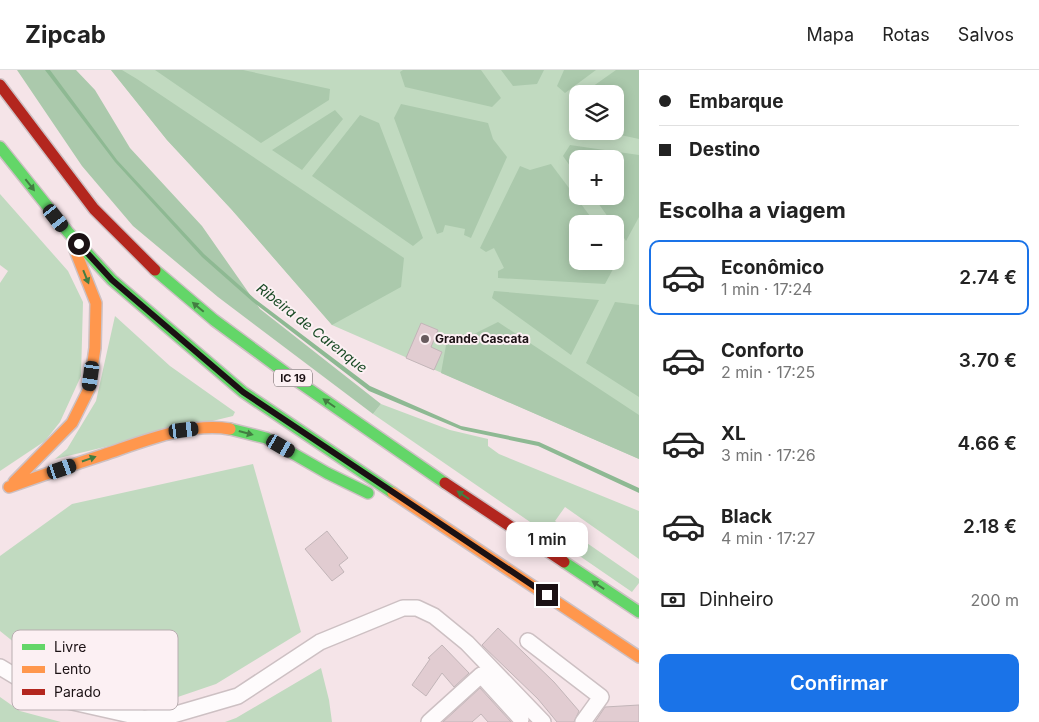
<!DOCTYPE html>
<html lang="pt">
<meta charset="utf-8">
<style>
:root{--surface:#fff;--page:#f6f6f6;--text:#222;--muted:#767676;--line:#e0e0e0;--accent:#1a73e8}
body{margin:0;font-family:Inter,sans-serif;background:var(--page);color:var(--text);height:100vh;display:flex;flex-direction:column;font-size:19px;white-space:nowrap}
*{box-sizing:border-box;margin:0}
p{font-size:16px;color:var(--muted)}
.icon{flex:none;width:28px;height:28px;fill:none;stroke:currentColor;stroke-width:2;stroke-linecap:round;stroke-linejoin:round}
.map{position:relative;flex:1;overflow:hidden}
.panel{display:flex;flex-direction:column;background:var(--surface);width:400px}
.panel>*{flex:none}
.hud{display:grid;align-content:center;height:110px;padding:0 20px;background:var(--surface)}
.controls{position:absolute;left:569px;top:15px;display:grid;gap:10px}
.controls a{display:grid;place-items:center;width:55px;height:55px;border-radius:10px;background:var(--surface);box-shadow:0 2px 12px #0003;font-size:25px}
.end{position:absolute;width:22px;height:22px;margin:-11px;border:6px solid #1b1114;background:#fff;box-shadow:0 0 0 2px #fff}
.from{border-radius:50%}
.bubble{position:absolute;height:35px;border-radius:10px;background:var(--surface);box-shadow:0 2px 12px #0003;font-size:16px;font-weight:600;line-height:35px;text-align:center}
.car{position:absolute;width:15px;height:30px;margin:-15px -8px;border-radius:6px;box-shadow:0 0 4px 1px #0007;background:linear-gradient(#222 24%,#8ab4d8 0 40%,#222 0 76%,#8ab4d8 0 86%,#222 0)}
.hud b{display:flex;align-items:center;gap:18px;height:48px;font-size:19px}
.hud b+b{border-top:1px solid var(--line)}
.hud i{width:12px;height:12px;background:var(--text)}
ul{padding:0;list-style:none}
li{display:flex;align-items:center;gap:15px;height:75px;margin:0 10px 8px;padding:0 10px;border:2px solid transparent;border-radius:10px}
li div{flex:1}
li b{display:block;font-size:19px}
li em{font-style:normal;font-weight:600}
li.active{border-color:var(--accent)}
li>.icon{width:45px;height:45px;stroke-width:1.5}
h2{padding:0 20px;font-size:22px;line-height:60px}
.pay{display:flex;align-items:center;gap:12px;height:55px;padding:0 20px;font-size:19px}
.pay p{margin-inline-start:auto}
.action{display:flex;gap:10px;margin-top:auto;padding:10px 20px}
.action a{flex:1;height:58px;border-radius:10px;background:var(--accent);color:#fff;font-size:20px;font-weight:600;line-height:58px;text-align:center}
header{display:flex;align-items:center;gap:30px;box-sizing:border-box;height:70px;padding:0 25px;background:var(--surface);border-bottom:1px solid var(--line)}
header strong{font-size:24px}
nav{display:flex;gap:28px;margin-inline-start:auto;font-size:18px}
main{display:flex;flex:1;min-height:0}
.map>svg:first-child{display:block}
</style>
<header>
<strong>Zipcab</strong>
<nav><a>Mapa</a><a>Rotas</a><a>Salvos</a></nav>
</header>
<main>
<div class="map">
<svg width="639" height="652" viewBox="0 0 639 652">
<rect width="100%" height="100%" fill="#f5e4e8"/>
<path fill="#c1dac0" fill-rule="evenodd" d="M111,0H639V389L332,255L232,140L167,70ZM578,24H615V61H578ZM578,89H615V126H578ZM578,154H615V191H578Z
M0,124L68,201L83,232L81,306L60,352L45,371L0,401V213L8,201L0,195Z
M115,246L170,296L235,342L233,346L55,389L67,379L96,331Z
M381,334L450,360L488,369V376L499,384L639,441V489L565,437L555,451L639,509V513L632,522L373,344Z
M253,394L301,562L216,614L169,630L137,629L65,613L0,561V486L72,434Z
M321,598L329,630L332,652H225L236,648Z
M0,627L20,641L61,652H0Z"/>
<path fill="#abc9ac" d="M17,0H76L95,20L130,78L202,156L260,239L381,334L373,344L218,227L133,156L82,96Z
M111,0H122L137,9L404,188L401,217L332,255L232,140L167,70Z
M155,0H243L330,19L329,30L261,73Z
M403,0H481L501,28L492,37L405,17L400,2Z
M501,0H544L537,14L513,16Z
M564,0H596L565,23L557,16Z
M616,0H639V69L602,61H615V24H582Z
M401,34L488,53L493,69L507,87L471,168L464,165L465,159L445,155L443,162L437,164L394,48Z
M335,40L343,49L302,100L272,80Z
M360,45L379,53L423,168L413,176L312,106Z
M570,75L639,85V147L626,171L615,154H613L593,126H615V89H578L577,106L563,86Z
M551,94L596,154H578V191H615V179L620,186L605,214L498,208V201L504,198L494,178L486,182L480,178L520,96L530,100Z
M494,221L599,230L571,285L492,228Z
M615,232L639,235V327L586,293Z
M498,252L639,345V389L441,303L448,264H474Z"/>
<path fill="#8eb993" d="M45,0H50L117,90L204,184L255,229L370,316L461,356L539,372L639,418V423L538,376L462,360L369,321L253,232L202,187L115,92Z"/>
<path fill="#e1ccd1" stroke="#c2b5b8" d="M421,253L438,260L431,277L442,282L434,300L406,288Z
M327,461L348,488L339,495L344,502L332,511L305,479Z
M498,558L554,612L579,641L574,652H557L538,629L482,575Z
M442,575L469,603L454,617L442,603L426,626L412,615L430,589L428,588Z
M480,618L511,652H488L481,644L472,652H443Z
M639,635V652H595L605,637Z"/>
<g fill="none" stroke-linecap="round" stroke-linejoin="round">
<g stroke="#cdc0c3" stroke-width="18">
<path id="street" d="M528,571L601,627L583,652
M0,597L50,627L144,648L173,645L238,626L320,572L403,538H417L434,546L467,573L543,652
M429,652L481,605L521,649"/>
</g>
<g stroke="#cdc0c3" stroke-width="14">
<path id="fast" d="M0,77L68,162L112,210L243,322L393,423
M155,200L214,250L290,306L445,413
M230,359L266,368L327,403L368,423
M564,492L639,542"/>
</g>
<g stroke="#cdc0c3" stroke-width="14">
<path id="slow" d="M14,412L72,353L89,319L95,278L96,233L75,180
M9,417C40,406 72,395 103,385C142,372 189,352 230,359
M393,423L639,587"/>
</g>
<g stroke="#cdc0c3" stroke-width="14">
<path id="jam" d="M0,15L94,139L155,200
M445,413L564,492"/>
</g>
<use href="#street" stroke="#fefbfc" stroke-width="15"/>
<use href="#fast" stroke="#63d668" stroke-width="11"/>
<use href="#slow" stroke="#ff974d" stroke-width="11"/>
<use href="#jam" stroke="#b3261e" stroke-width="11"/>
</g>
<defs><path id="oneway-solid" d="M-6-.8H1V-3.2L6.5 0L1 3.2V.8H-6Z" transform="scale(1.25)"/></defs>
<g fill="#437d42">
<use href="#oneway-solid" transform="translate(30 115) rotate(52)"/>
<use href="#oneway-solid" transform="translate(86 207) rotate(68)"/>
<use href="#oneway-solid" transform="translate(198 237) rotate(-140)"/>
<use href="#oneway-solid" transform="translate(329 333) rotate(-145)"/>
<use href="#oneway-solid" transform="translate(246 363) rotate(15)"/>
<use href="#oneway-solid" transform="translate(89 389) rotate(-19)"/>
<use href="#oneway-solid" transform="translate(463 425) rotate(-146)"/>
<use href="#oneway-solid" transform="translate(598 515) rotate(-146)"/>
</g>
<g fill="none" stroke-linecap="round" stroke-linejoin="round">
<path stroke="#1b1114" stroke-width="6" d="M79,174L112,210L243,322L547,525"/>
</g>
<circle fill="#675b5e" stroke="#fcf0f3" stroke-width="2" cx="425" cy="269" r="5"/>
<g text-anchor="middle" stroke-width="4" stroke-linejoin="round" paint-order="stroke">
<rect fill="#fcf0f3" stroke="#5e5457" stroke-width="1" x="274" y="299.5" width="38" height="17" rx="4"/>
<g font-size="11" font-weight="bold" fill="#1b1114">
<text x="293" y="312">IC 19</text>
</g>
<g font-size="12" font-weight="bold" fill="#1b1114" stroke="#fcf0f3" text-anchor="start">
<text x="435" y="273">Grande Cascata</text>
</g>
<g font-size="14" font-style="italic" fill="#184924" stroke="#fcf0f3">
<text transform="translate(312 258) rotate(38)" y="5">Ribeira de Carenque</text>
</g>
</g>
<rect x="12" y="560" width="166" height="80" rx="8" fill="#fcf0f3" stroke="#b8adb0" stroke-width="1"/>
<rect x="22" y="574" width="23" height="6" fill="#63d668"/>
<rect x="22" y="596" width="23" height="7" fill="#ff974d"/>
<rect x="22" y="619" width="23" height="6" fill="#b3261e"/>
<g font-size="14" fill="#1b1114">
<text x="54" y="582">Livre</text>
<text x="54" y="604">Lento</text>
<text x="54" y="627">Parado</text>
</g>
</svg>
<div class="controls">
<a><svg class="icon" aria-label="layers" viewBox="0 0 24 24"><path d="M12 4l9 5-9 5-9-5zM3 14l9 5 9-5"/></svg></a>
<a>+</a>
<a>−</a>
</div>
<i class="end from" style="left:79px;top:174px"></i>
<i class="end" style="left:547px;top:525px"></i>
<div class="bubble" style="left:506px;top:452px;width:82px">1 min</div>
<i class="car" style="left:56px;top:148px;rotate:142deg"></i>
<i class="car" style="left:91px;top:306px;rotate:188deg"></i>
<i class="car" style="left:184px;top:360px;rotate:83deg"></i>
<i class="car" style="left:281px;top:376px;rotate:120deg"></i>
<i class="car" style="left:62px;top:399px;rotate:71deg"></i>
</div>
<section class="panel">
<div class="hud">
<b><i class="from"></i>Embarque</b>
<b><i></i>Destino</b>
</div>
<h2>Escolha a viagem</h2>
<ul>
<li class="active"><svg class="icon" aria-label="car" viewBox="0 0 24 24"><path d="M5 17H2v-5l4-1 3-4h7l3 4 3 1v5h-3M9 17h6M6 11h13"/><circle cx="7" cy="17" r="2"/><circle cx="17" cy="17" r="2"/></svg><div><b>Econômico</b><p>1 min · 17:24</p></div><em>2.74 €</em></li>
<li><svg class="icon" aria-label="car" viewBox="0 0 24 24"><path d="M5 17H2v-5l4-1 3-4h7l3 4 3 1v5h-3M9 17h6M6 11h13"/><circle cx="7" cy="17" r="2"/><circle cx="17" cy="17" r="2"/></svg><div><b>Conforto</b><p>2 min · 17:25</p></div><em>3.70 €</em></li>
<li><svg class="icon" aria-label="car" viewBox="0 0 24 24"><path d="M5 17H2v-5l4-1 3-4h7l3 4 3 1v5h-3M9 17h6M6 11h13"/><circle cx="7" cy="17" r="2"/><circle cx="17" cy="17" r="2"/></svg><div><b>XL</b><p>3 min · 17:26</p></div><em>4.66 €</em></li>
<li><svg class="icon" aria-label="car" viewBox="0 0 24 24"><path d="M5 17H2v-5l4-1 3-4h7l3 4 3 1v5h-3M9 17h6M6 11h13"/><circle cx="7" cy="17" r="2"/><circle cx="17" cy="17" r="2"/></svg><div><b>Black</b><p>4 min · 17:27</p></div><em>2.18 €</em></li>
</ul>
<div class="pay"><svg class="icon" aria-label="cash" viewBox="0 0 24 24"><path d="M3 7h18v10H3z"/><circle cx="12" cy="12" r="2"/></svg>Dinheiro<p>200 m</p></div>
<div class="action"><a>Confirmar</a></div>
</section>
</main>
